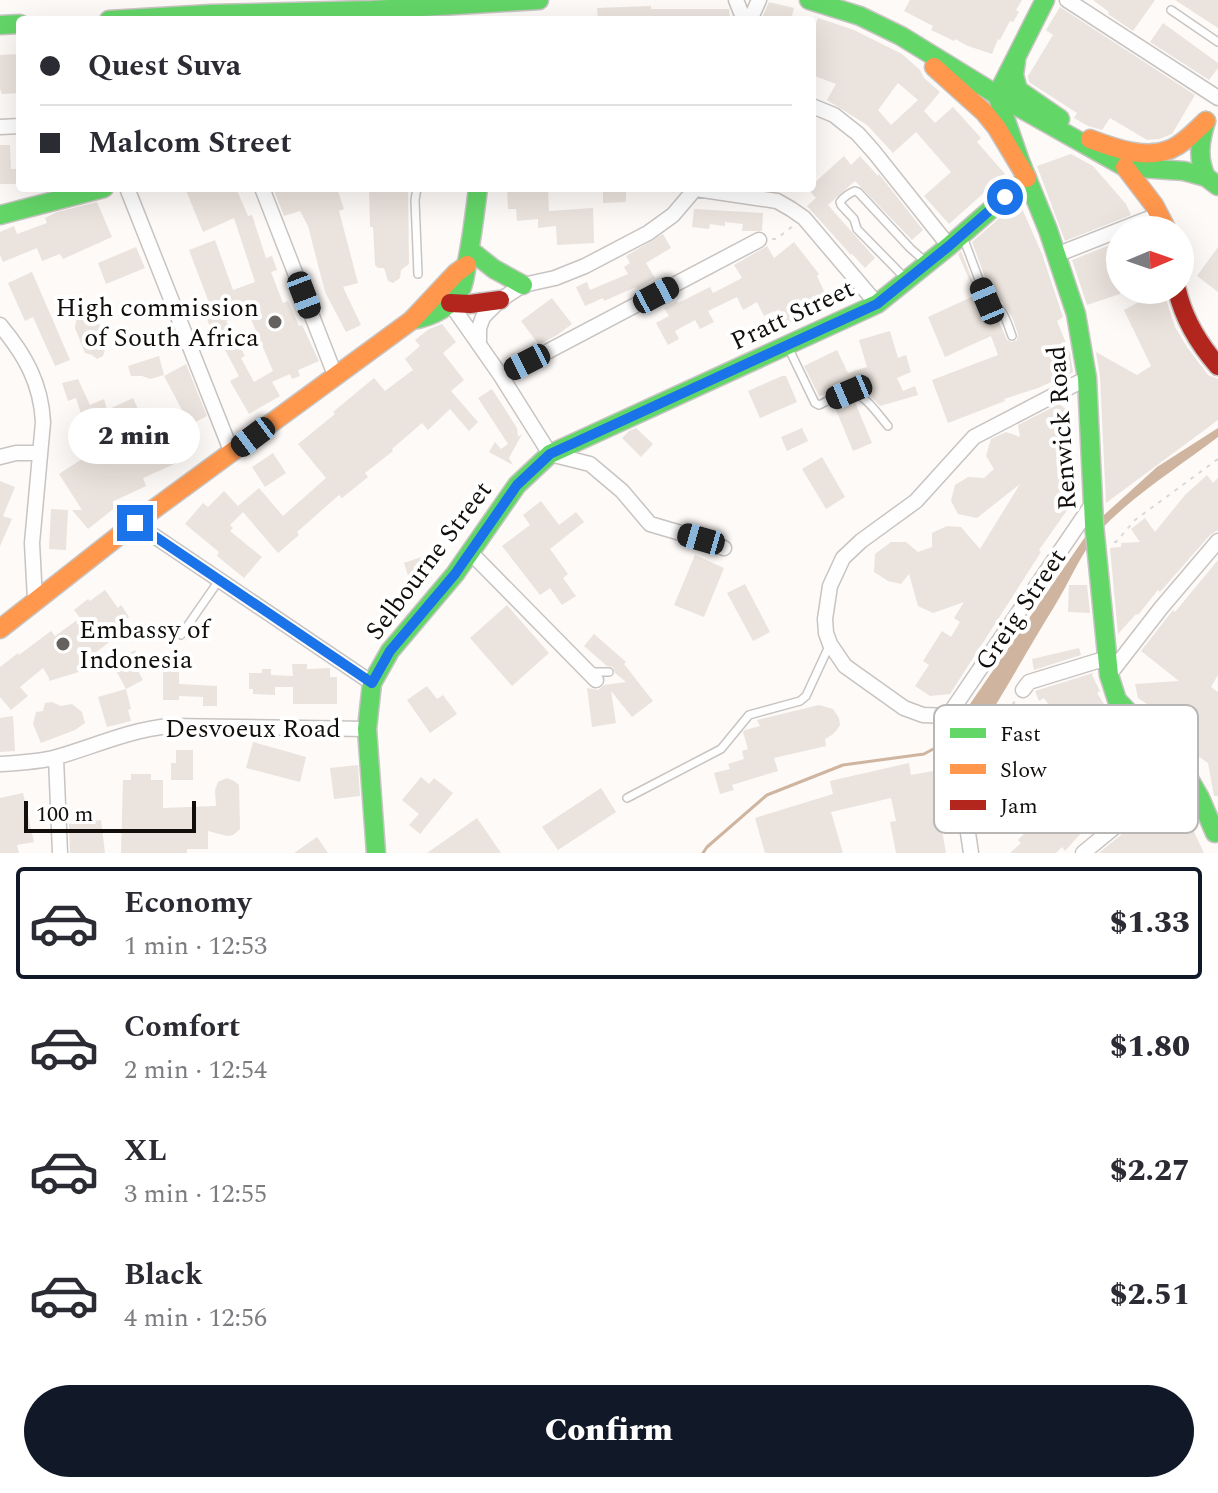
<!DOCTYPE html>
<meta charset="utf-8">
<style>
:root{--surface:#fff;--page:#f2f2f3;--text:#2b2b33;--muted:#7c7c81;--line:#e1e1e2;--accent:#111827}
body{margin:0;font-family:Spectral,serif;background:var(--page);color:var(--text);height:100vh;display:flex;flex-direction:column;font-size:30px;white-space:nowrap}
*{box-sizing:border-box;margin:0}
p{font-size:26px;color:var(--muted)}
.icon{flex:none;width:44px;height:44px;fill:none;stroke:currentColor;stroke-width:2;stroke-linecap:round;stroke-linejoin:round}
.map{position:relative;height:853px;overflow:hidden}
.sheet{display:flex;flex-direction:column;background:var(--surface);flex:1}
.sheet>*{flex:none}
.hud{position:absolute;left:16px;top:16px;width:800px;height:176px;border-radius:8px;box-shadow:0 8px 32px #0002;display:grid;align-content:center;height:176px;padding:0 24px;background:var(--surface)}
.needle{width:52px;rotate:88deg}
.fabs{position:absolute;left:1106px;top:216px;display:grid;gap:16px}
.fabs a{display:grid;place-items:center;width:88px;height:88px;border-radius:50%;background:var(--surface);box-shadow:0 8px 32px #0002;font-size:40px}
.scale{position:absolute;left:24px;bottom:20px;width:172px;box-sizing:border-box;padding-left:8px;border:4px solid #110e0c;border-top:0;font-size:22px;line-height:28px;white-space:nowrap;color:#110e0c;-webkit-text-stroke:6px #fff;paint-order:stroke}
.end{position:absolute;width:36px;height:36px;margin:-18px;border:10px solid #1a73e8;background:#fff;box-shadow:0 0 0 4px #fff}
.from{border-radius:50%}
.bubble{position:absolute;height:56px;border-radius:28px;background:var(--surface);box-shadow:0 8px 32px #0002;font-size:26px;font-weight:800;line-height:56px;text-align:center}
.car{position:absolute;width:24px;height:48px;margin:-24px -12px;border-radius:10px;box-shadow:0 0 6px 2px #0007;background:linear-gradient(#222 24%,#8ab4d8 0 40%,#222 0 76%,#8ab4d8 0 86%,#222 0)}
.hud b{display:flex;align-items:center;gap:28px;height:76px;font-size:30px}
.hud b+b{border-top:2px solid var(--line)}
.hud i{width:20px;height:20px;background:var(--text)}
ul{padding:14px 0 0;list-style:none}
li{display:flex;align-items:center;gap:24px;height:112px;margin:0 16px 12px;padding:0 8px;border:4px solid transparent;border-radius:8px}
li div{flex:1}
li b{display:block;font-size:30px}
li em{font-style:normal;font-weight:800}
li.active{border-color:var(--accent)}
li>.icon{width:72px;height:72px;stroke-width:1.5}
.cta{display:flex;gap:16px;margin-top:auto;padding:16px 24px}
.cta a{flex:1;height:92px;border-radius:48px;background:var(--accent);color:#fff;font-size:32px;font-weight:800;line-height:92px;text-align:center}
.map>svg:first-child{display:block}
</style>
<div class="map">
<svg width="1218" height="853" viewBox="0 0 1218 853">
<rect width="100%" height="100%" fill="#fdfaf8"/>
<path fill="#cfb59f" d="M1218,428V437C1180,466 1129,498 1098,533C1080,555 1069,583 1054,607C1026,652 1001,699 971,744L964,733L959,720L1094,524L1157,467Z"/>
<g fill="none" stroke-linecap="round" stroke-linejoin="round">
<path stroke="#cfb59f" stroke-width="3" d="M703,853L707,847L767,795L843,765L924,754L950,740"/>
</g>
<path fill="#ebe3dd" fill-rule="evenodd" d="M910,0H1022L1016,10L1019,12L1013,22L1010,21L1000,40L998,39L992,54L968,46L955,39L954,41L931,30L933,26L904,11Z
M1093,0H1155L1133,31L1108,14L1109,12Z
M1175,0H1218V28Z
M769,2L794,8L791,20H761Z
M651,6V9H729L730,20H598L597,8Z
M1060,7L1195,95L1172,134L1159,139L1147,140L1110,118L1102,130L1088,126L1074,118L1077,113L1029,82L1028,76L1053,35L1046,30Z
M818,18L854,30L902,54L920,70L924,78L940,92L924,111L935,123L953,107L981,138L977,142L1005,174L949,224L924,196L951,172L916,132L893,153L867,125L827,100L836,84L812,75V33ZM898,83L918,100L891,125L878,110Z
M1163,23L1218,63V68L1209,80L1150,42Z
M20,54V93L2,94L0,89V55Z
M0,145H10L11,169H20V184H0Z
M1071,154L1093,166L1126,204L1131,215L1065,241L1037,166Z
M844,156L851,165L860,156L878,176L879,174L923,230L912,240L855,181L828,205L875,258L865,268L852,254L851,255L807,206L816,198L808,189L812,188V185Z
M185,188H236L248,216L252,215L266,258L272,256L277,270L271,272L283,303L288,301L299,326L302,325L319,361L298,370L300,376L292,379L290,374L272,382L280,396L249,414L230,381L239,376L212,326L210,327L201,303L208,300L189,250L215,240L233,290L255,282L234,218L203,232ZM248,312L273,371L254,382L241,358L245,356L226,321Z
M273,188H337L344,209L339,211L358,283L343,287L361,325L346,332L325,292L308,226L300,211L284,216Z
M369,188H408L409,264L401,270L400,278L393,283L388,281L384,268H378L375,265L373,227H370Z
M507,188H548L549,211L593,208L594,243L557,245L556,226L538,228V219L517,221L516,209H508Z
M603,188H626V202L603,203Z
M97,202L112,237L63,259L60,254L42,261L37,248L3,262L0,255V232L14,226L17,234L47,223L45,218L57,212Z
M1020,204L1042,254L1063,317L1057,321L1070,353L1073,372L1038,388L1004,399L1005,401L948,423L932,380L998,355L991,336L945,357L928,317L976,295L958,254L961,251L982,305L996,315L1007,340L1012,342L1017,340L1018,334L1012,317L1002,302L992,296L972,242L1011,208Z
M694,209L763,213L762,231H742L743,224L725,222V226L710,224L709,229L692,227Z
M663,234L671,248L646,263L655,278L637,289L636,287L604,301L603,298L585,306L576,287L587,282L590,290L628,274L624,267L630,263L626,256Z
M1120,241V294L1087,305L1072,260Z
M794,242L819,274L817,276L830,304L781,327L774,311L764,316L757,302L743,310L737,297L708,311L714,322L700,329L695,320L675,331L679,339L668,345L656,323L669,316L664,308L677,301L678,303L710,287L713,293L742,278L734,265L767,246L774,258Z
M136,247L145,268L106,284L98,263Z
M1218,247V292L1197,276Z
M32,272L70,360L55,366L33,317L25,321L8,283Z
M1160,291L1166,299L1175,327L1187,347L1208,375L1218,379V420L1106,503L1100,377L1096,352L1137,375L1151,366L1124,310Z
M552,298L572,324L557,335L539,345L521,321Z
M83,312L96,316L107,344L103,356L97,359L92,355L85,353L75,328L76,321Z
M442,324L456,342L443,353L464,380L451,391L478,422L469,431L450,409L428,430L422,423L392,449L393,451L365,473L368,477L342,498L339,495L297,532L299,535L278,553L243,512L230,525L233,528L230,531L262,557L244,578L217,556L219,552L185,524L203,503L208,507L224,491L238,506L259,488L283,516L326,478L298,444L335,414L333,412L374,378L385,391L413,370L405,359L420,346L415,340L429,329Z
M890,331L898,358L906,355L911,372L897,378L903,391L915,386L918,395L880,406L871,397L865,374L847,383L848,386L819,396L804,366L837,350L848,373L867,367L859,340Z
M159,356L164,375L150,379L142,376H131L128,366Z
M186,364L207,416L190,425L164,376Z
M782,376H786L797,402L760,418L748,391Z
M78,379L90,405L104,399L107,410L133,398L149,433L163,426L179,462L143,478L146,486L114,501L117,506L88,529L72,510H82L59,474L85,457L71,426L83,420L76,398L68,401L62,383Z
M492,389L517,428L518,437L522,434L509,458L513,465L489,452L495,442L501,449L508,444L478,398Z
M847,399L854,400L872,443L853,451L834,405Z
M1059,404L1067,410L1069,458L1067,460L1075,499L1039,550L1041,552L950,694L930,696L915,686L929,665L923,661L942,631L951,637L960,622L954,618L964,602L933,613L918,606L909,574L901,584L888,581L874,572L875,554L891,542H906L918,552L932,547V533L947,526L961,527L980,549L1020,484L977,518L958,514L951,501L955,485L968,477L984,478L994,469L986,456L991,439L1006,432L1020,437L1018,425Z
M636,428L653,444L641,457L622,438L629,431Z
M802,428L808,441L787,451L781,437Z
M273,453L286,473L265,487L252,467Z
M822,457L845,497L826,509L802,469Z
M1207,475L1213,483L1218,478V530L1210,535L1160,592L1158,590L1138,615L1136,614L1118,634L1110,548L1121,547V543L1140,542L1131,529L1145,518L1155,532L1185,495Z
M0,481L15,487L3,516L12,519L0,546Z
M541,501L559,525L576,512L584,522L550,549L568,574L563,578L576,596L562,605L550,588L540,595L502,546L530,525L523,515Z
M51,509L68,510L66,550L49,549Z
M695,555L724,568L704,617L674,605Z
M424,556L432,578L411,585L404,563Z
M1218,560V675L1211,687L1218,692V796H1214L1208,763L1195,754L1198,749L1167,726L1172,721L1138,698L1135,684L1179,681L1141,651L1173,610L1175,612Z
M745,584L770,632L753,641L727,593Z
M1069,585H1087L1090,613L1068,612Z
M105,590L118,608L121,605L129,617L112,630L117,636L94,654L102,665L49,681V678L43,668L20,687L28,696L11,710L0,697V667L18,653L19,655L51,631L55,636L80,618L74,610L88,599L90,601Z
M507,605L549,653L512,686L470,638Z
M594,634L626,662L624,664L653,701L632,717L611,691L616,723L592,727L587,688L598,690L604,685L626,682L615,673L613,667L607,666L584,646Z
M1079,648L1081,655L1034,670L1032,659Z
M135,650L144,666L137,669L143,680L126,689L112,663Z
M292,664H307V669L330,668V677H337V704H293V687H275V695L253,694V689H249V673H262V669H271V675L293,676Z
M163,671L179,672V684L217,686V706H203V697L179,696V700H163Z
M1093,673L1092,675L1100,691L1097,693L1106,707L1102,710L1113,725L1125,735L1128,733L1160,764L1133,789L1132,788L1119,804L1116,801L1094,823L1092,821L1065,851L1062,847L1056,853H1010L1021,843L1018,840L1050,806L1048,804L1054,796L1057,798L1070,783L1068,781L1089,755L1064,716L1059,720L1044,698L1039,701L1035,691Z
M427,686L437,699L443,695L457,714L430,733L407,700Z
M126,689L131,709L128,710L131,721L107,727L98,697Z
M52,702L61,706L72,704L82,712L85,723L75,730L41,743L33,724L36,712L43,711L45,703Z
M819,705L833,709L839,718L840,725L836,731L832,735L825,739L826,746L774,758L778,771L732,785L734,790L720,794L714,773L730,769L728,764L744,759L742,751L748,749L743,732L745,730L760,726L757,720Z
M13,716L15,751L0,752V718Z
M253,742L306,757L300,782L246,768Z
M176,750H193V780H171V763H176Z
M909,763L911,775L944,769L949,800L937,802L946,853H896L890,822L896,821L891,798L831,812L843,853H765L755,818L833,794L830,781Z
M358,765L360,796L334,799L330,768Z
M131,774H151V780H163V808L216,806L215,790L218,782L227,778L234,781L239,785L240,829L233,835L227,836L208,831V849H187V853H121L123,780H131Z
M421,777L429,784L434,778L453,793L420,834L409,825L419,814L402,800Z
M601,788L616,812L558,850L542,827Z
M1175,790L1180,795L1176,799L1188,815L1187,817L1204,853H1099Z
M23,793L34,842L17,845L19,853H0V798Z
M477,818L501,853H427Z
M101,820L105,853H70L69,824Z
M317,837L328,853H294Z"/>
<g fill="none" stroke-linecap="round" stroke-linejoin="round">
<g stroke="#c7c4c2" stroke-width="10">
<path id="lane" d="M1171,10L1218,42
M417,188L415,200L418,274
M963,237L987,301C1004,307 1006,320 1012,336
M905,278L857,229L854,219L841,205L840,202C844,197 849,193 855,191L858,192L910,248L927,263
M788,347L815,403L819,405C828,401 840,393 849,392C863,391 880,417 888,426
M181,635L220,579
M590,672H609
M627,798L721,749L749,715L800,701L806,696L830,644"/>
</g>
<g stroke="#c7c4c2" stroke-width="17">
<path id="street" d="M736,0L744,20
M1067,0L1218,98
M750,20L759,0
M812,106L834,115L858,134L874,152L949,246
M0,127L20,126
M127,188L232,453
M262,188L335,375
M696,189L777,201L791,209L804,218L877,304
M1056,255L1160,214
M450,303L501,376L550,454L590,464L622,491L650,524L701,539L724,548
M0,325C25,355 41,383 43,422L32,543L35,600
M479,343V328L483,317L500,300L523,285L555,278L585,266L648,233L673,215L696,188
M501,376L759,240
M0,457L16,453H40
M135,523L372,683
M471,553L596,680
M1109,675L1161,608L1218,541
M1023,690L1029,682L1107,658
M948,716L923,715L904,708L845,666L830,644L826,633L825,619L830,586L843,558L861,541L916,501L974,437L1087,378
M948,716L1093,503
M948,716L953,733L963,753L965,813L971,853
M56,758L60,853
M0,764C19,763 39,762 57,757C95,746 129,730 169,726L367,729
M1083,853L1184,770"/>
</g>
<g stroke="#c7c4c2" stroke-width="21">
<path id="fast" d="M809,0L860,16L901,36L997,95L1125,167L1184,171L1206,177L1218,186
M1045,0L997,95L1020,161L1048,230L1076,314L1087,378L1094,524L1109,675L1117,700L1184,770L1200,798L1215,833
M109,20L211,14L372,10L539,0
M0,25L20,24
M1016,61L1014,75L1018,90L1060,119
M1206,121C1200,141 1197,157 1206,177
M0,215L104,188
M470,250L494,269L523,285
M412,320C432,317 454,306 462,287C465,279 466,270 467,262C472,238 475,213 478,188
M376,853L367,729L372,683L390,651L455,574L517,485L550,454L877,304L949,246L1027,178"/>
</g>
<g stroke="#c7c4c2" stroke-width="21">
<path id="slow" d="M934,67L984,112L997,128L1027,178
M1090,139C1114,148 1145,160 1171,149C1185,143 1195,131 1206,121
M1125,167L1154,205L1167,230
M0,629L135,523L412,320L456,273L467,265"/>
</g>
<g stroke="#c7c4c2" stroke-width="21">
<path id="jam" d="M1177,290C1184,320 1198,343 1218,366
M450,303L470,304L500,300"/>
</g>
<path stroke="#dbdad9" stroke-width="2" stroke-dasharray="4 6" stroke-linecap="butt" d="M772,239H776L793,226
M1114,542H1116L1135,520L1218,459
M978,754L1016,700"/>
<use href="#lane" stroke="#fffefe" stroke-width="7"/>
<use href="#street" stroke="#fffefe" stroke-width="14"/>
<use href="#fast" stroke="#63d668" stroke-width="18"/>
<use href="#slow" stroke="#ff974d" stroke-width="18"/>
<use href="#jam" stroke="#b3261e" stroke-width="18"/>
</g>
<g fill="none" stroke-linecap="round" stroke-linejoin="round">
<path stroke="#1a73e8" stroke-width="10" d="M135,523L372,683L390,651L455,574L517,485L550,454L877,304L949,246L1005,197"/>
</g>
<g fill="#64615f" stroke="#fff" stroke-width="3">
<circle cx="275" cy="322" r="8"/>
<circle cx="63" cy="644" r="8"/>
</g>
<g text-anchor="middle" stroke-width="8" stroke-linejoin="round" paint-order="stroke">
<g font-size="26" fill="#110e0c" stroke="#fff" text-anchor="end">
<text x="259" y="316">High commission<tspan x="259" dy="30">of South Africa</tspan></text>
<text x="79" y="638" text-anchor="start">Embassy of<tspan x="79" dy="30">Indonesia</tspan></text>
</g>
<g font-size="26" fill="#110e0c" stroke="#fff">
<text transform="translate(792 314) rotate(-25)" y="9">Pratt Street</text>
<text transform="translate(1061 428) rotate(-94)" y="9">Renwick Road</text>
<text transform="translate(428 560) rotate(-53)" y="9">Selbourne Street</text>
<text transform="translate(1020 609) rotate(-56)" y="9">Greig Street</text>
<text x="253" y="737">Desvoeux Road</text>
</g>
</g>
<rect x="934" y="705" width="264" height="128" rx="12" fill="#fff" stroke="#b8b7b6" stroke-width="2"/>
<rect x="950" y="728" width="36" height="10" fill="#63d668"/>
<rect x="950" y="764" width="36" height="10" fill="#ff974d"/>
<rect x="950" y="800" width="36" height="10" fill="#b3261e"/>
<g font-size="22" fill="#110e0c">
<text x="1000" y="741">Fast</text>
<text x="1000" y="777">Slow</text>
<text x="1000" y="813">Jam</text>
</g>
</svg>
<div class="fabs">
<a><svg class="needle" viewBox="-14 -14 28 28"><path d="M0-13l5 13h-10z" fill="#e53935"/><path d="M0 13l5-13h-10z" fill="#7c7c81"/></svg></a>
</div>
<div class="scale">100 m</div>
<i class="end from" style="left:1005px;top:197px"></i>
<i class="end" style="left:135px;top:523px"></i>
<div class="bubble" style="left:68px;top:408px;width:132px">2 min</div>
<i class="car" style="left:304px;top:295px;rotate:159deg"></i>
<i class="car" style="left:656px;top:295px;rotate:62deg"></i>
<i class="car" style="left:987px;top:301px;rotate:337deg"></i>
<i class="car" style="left:527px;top:362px;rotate:243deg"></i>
<i class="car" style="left:849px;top:392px;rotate:247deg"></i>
<i class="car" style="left:253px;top:437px;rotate:233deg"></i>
<i class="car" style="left:701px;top:539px;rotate:286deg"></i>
<div class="hud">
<b><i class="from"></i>Quest Suva</b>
<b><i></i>Malcom Street</b>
</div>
</div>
<section class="sheet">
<ul>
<li class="active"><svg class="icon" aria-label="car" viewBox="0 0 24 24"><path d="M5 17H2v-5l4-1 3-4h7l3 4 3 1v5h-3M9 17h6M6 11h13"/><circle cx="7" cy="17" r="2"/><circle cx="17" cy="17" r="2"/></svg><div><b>Economy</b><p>1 min · 12:53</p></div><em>$1.33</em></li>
<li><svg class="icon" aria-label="car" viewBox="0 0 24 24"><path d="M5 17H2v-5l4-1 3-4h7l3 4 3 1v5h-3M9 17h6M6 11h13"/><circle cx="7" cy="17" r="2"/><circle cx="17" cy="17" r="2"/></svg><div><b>Comfort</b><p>2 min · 12:54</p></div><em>$1.80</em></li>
<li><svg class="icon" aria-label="car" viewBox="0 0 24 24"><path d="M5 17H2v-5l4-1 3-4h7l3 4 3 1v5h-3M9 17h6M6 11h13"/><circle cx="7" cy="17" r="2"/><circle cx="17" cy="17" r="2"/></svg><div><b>XL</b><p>3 min · 12:55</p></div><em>$2.27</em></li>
<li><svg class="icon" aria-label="car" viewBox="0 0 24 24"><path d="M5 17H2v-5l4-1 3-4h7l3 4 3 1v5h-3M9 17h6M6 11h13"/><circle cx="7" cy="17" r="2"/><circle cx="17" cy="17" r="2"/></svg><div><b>Black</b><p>4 min · 12:56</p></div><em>$2.51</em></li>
</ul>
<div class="cta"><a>Confirm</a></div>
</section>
